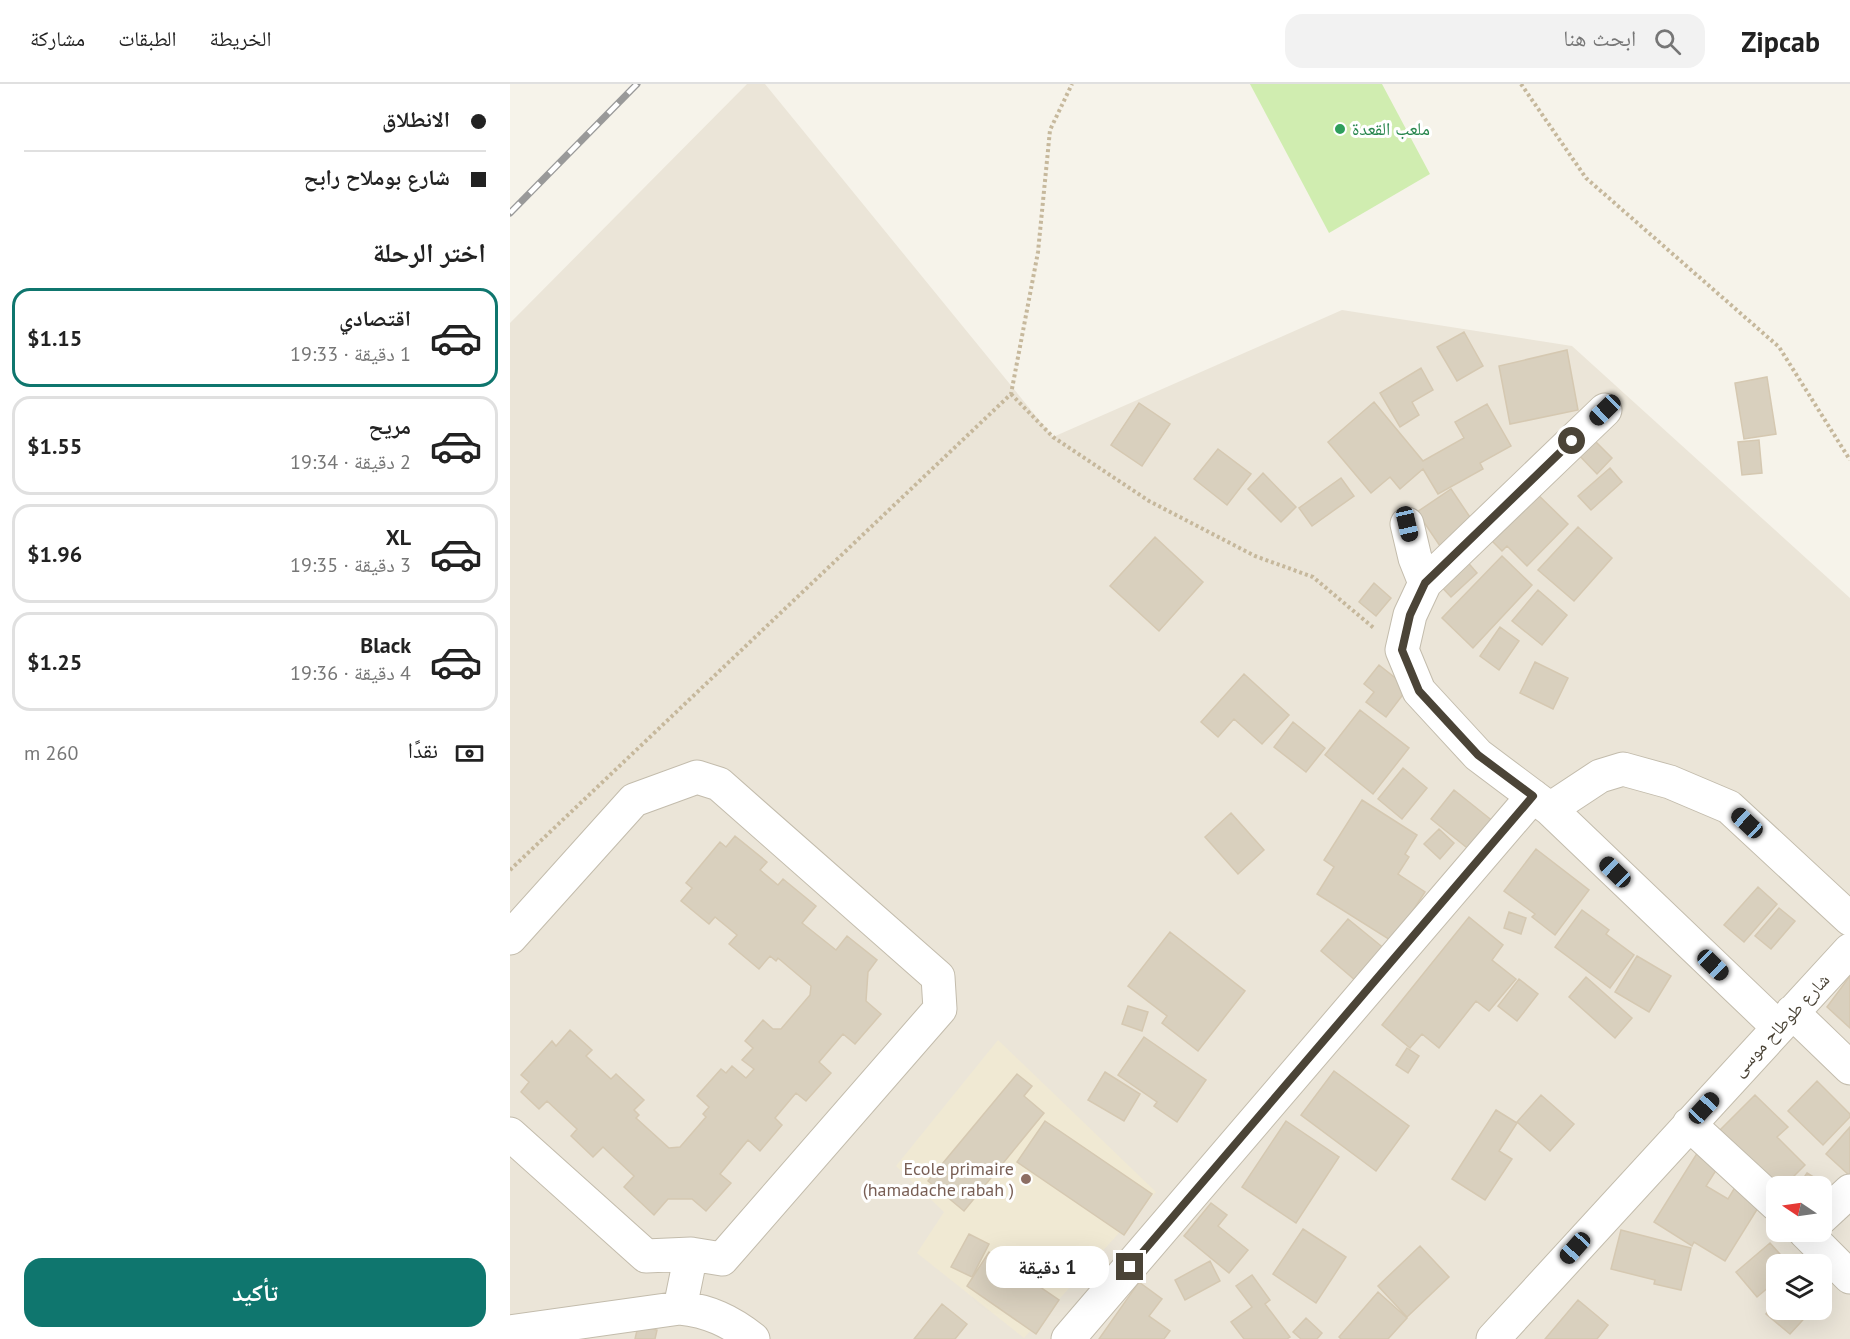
<!DOCTYPE html>
<html lang="ar">
<meta charset="utf-8">
<style>
:root{--surface:#fff;--page:#f2f2f2;--text:#222;--muted:#767676;--line:#e0e0e0;--accent:#0f766e}
body{margin:0;font-family:"PT Sans","Noto Naskh Arabic",sans-serif;background:var(--page);color:var(--text);direction:rtl;height:100vh;display:flex;flex-direction:column;font-size:22px;white-space:nowrap}
*{box-sizing:border-box;margin:0}
p{font-size:20px;color:var(--muted)}
.icon{flex:none;width:33px;height:33px;fill:none;stroke:currentColor;stroke-width:2;stroke-linecap:round;stroke-linejoin:round}
.map{position:relative;flex:1;overflow:hidden;direction:ltr}
.details{display:flex;flex-direction:column;background:var(--surface);width:510px}
.details>*{flex:none}
.guide{display:grid;align-content:center;height:132px;padding:0 24px;background:var(--surface)}
.needle{width:39px;rotate:283deg}
.tools{position:absolute;left:1256px;top:1092px;display:grid;gap:12px}
.tools a{display:grid;place-items:center;width:66px;height:66px;border-radius:12px;background:var(--surface);box-shadow:0 6px 24px #0002;font-size:30px}
.end{position:absolute;width:27px;height:27px;margin:-14px;border:8px solid #4b4437;background:#fff;box-shadow:0 0 0 3px #fff}
.from{border-radius:50%}
.bubble{position:absolute;height:42px;border-radius:18px;background:var(--surface);box-shadow:0 6px 24px #0002;font-size:20px;font-weight:700;line-height:42px;text-align:center;direction:rtl}
.car{position:absolute;width:18px;height:36px;margin:-18px -9px;border-radius:8px;box-shadow:0 0 4px 2px #0007;background:linear-gradient(#222 24%,#8ab4d8 0 40%,#222 0 76%,#8ab4d8 0 86%,#222 0)}
.guide b{display:flex;align-items:center;gap:21px;height:57px;font-size:22px}
.guide b+b{border-top:2px solid var(--line)}
.guide i{width:15px;height:15px;background:var(--text)}
ul{padding:0;list-style:none}
li{display:flex;align-items:center;gap:18px;height:99px;margin:0 12px 9px;padding:0 12px;border:3px solid var(--line);border-radius:18px}
li div{flex:1}
li b{display:block;font-size:22px}
li em{font-style:normal;font-weight:700}
li.selected{border-color:var(--accent)}
li>.icon{width:54px;height:54px;stroke-width:1.5}
h2{padding:0 24px;font-size:27px;line-height:72px}
.pay{display:flex;align-items:center;gap:15px;height:66px;padding:0 24px;font-size:22px}
.pay p{margin-inline-start:auto}
.action{display:flex;gap:12px;margin-top:auto;padding:12px 24px}
.action a{flex:1;height:69px;border-radius:18px;background:var(--accent);color:#fff;font-size:24px;font-weight:700;line-height:69px;text-align:center}
header{display:flex;align-items:center;gap:36px;box-sizing:border-box;height:84px;padding:0 30px;background:var(--surface);border-bottom:2px solid var(--line)}
header strong{font-size:28px}
nav{display:flex;gap:33px;margin-inline-start:auto;font-size:21px}
.search{width:420px;height:54px;background:var(--page);display:flex;align-items:center;gap:15px;box-sizing:border-box;padding:0 21px;border-radius:18px;color:var(--muted);font-size:22px}
main{display:flex;flex:1;min-height:0}
.map>svg:first-child{display:block}
</style>
<header>
<strong>Zipcab</strong>
<div class="search"><svg class="icon" aria-label="search" viewBox="0 0 24 24"><circle cx="10" cy="10" r="6"/><path d="M15 15l6 6"/></svg>ابحث هنا</div>
<nav><a>الخريطة</a><a>الطبقات</a><a>مشاركة</a></nav>
</header>
<main>
<div class="map">
<svg width="1340" height="1255" viewBox="0 0 1340 1255">
<rect width="100%" height="100%" fill="#f6f3ea"/>
<path fill="#ebe5d8" fill-rule="evenodd" d="M237,0H255L543,353L832,226L1062,262L1340,514V1255H0V239ZM1266,1102H1311V1148H1266ZM1266,1180H1311V1226H1266Z"/>
<path fill="#f0e9d3" d="M488,956L646,1108L514,1254L407,1169L434,1128L386,1082Z"/>
<path fill="#d0edb0" d="M740,0H872L920,90L819,149Z"/>
<path fill="#d9d0be" stroke="#d5c8b1" stroke-width="1.5" d="M954,248L973,282L947,297L927,263Z
M1057,266L1068,326L1000,340L989,282Z
M911,284L923,306L902,318L909,331L890,343L870,309Z
M1257,293L1266,350L1234,355L1225,299Z
M864,318L913,377L954,354L945,338L977,320L1001,362L970,379L973,385L928,410L913,385L890,405L880,393L861,409L818,358Z
M629,319L660,340L632,382L601,361Z
M1080,352L1102,374L1087,390L1065,367Z
M1249,356L1252,389L1232,391L1228,358Z
M708,365L741,390L717,421L684,395Z
M1100,384L1112,398L1081,426L1068,412Z
M753,389L786,423L771,438L738,405Z
M831,394L844,412L802,442L789,424Z
M1020,403L1058,440L1017,482L997,462L992,467L974,449Z
M941,405L966,442L932,465L907,428Z
M1068,443L1102,474L1064,517L1028,486Z
M645,453L693,498L649,547L600,502Z
M992,472L1022,501L963,564L932,534Z
M954,474L967,489L941,513L927,498Z
M864,499L881,514L866,532L849,518Z
M1028,506L1057,531L1032,561L1002,537Z
M990,543L1009,557L989,586L970,572Z
M1025,578L1058,594L1043,625L1010,609Z
M869,581L898,604L876,633L856,618L864,608L854,600Z
M734,590L779,631L752,660L724,635L708,653L691,638Z
M850,626L899,664L863,710L815,671Z
M783,638L815,664L796,688L764,663Z
M893,684L917,704L892,735L868,715Z
M944,706L984,738L961,767L921,735Z
M852,716L907,751L895,770L899,773L888,790L915,808L900,831L888,861L807,810L824,783L814,776Z
M721,729L754,766L728,790L695,753Z
M929,745L944,759L930,775L914,760Z
M225,752L257,778L250,786L268,801L273,795L306,822L292,839L326,866L337,852L367,876L358,888L356,917L371,930L345,960L333,950L309,978L321,989L296,1017L286,1009L265,1034L272,1041L250,1067L238,1056L210,1090L221,1099L196,1127L182,1115H158L144,1131L114,1103L124,1092L93,1063L83,1073L61,1052L67,1045L37,1017L29,1025L11,1008L19,998L11,991L42,957L46,962L60,946L82,966L76,972L101,995L106,990L134,1016L124,1026L129,1031L126,1034L159,1064L170,1063L196,1033L193,1030L199,1023L187,1012L211,985L216,989L222,982L236,994L244,985L232,976L243,964L235,957L253,936L263,945H271L300,911L301,902L268,874L266,877L260,872L249,885L219,860L227,851L205,833L199,840L171,817L182,804L176,799L210,758L216,763Z
M1026,765L1079,806L1045,851L1022,833L1025,830L994,807Z
M1248,803L1267,820L1234,858L1214,841Z
M1269,824L1285,837L1261,865L1245,852Z
M1072,826L1099,846L1096,850L1124,871L1100,904L1045,863Z
M999,828L1016,834L1011,850L994,844Z
M959,833L993,861L982,876L1006,895L979,927L966,917L929,964L912,950L900,964L872,941Z
M838,835L881,870L853,903L811,867Z
M660,848L735,907L688,967L652,939L657,932L618,902Z
M1127,872L1161,892L1139,928L1105,908Z
M1340,892V944L1317,923Z
M1076,893L1122,934L1105,954L1059,913Z
M1009,895L1028,910L1007,937L988,922Z
M618,922L638,928L632,947L612,940Z
M634,953L696,996L667,1038L644,1022L647,1018L608,991Z
M897,964L909,972L898,989L886,981Z
M824,987L899,1042L866,1087L791,1031Z
M595,988L630,1010L614,1037L578,1016Z
M507,990L522,1002L514,1012L534,1029L454,1127L418,1097Z
M1307,997L1340,1030V1033L1313,1061L1278,1027Z
M1031,1011L1064,1040L1040,1067L1007,1038Z
M1245,1011L1278,1043L1267,1053L1295,1081L1274,1102H1266L1208,1048Z
M986,1026L1007,1039L989,1067L1002,1075L975,1116L942,1095Z
M535,1037L642,1110L614,1151L507,1078Z
M776,1037L829,1073L786,1139L732,1103Z
M1340,1043V1092L1316,1070Z
M1191,1063L1212,1077L1196,1102L1218,1115L1230,1095L1256,1111L1215,1177L1184,1158L1182,1162L1144,1138Z
M1297,1089L1315,1100L1311,1106V1102H1288Z
M701,1119L717,1131L708,1142L738,1166L719,1189L674,1152Z
M793,1145L836,1173L806,1219L763,1190Z
M1111,1146L1181,1164L1171,1206L1144,1200L1145,1196L1101,1185Z
M459,1150L479,1160L462,1193L441,1183Z
M1260,1159L1279,1180H1266V1197L1247,1213L1226,1188Z
M910,1162L939,1193L897,1233L868,1202Z
M479,1168L549,1216L526,1250L457,1202Z
M700,1177L710,1197L675,1216L665,1196Z
M742,1191L760,1216L755,1220L780,1253L777,1255H734L721,1238L742,1223L726,1202Z
M1311,1197L1320,1205L1311,1215Z
M629,1198L652,1215L639,1232L660,1247L654,1255H589Z
M868,1208L897,1234L878,1255H831L829,1253Z
M1068,1216L1098,1241L1087,1255H1035Z
M1266,1218V1226H1302L1280,1250L1256,1230Z
M432,1220L457,1240L445,1255H404Z
M796,1234L812,1249L807,1255H791L783,1248Z
M128,1242L147,1246L145,1255H125Z"/>
<g fill="none" stroke-linecap="round" stroke-linejoin="round">
<g stroke="#c3bcac" stroke-width="35">
<path id="minor" d="M1095,326L915,499L900,531L892,566L909,607L968,671L1040,725L1268,943
M897,440L905,474L915,499
M1040,725L1090,692L1113,685L1160,698L1219,723L1340,835
M0,854L124,716L187,693L209,700L428,893L430,925L212,1175L181,1170L136,1172L0,1050
M1282,928L1340,984
M1179,1040L1266,1120
M1311,1134L1340,1107
M1295,1148L1340,1193
M170,1224L181,1170
M0,1248L170,1224C199,1227 220,1237 243,1255
M558,1255L1023,712
M983,1255L1340,866"/>
</g>
<path stroke="#c6b89c" stroke-width="4" stroke-dasharray="3 3" stroke-linecap="butt" d="M1011,0L1076,94L1269,263L1340,376
M501,310L543,353L639,417L745,472L803,493L865,545
M0,786L501,310L528,168L540,46L562,0"/>
<use href="#minor" stroke="#fff" stroke-width="33"/>
<g stroke="#999" stroke-width="7">
<path id="rail" d="M0,129L127,0"/>
</g>
<use href="#rail" stroke="#fff" stroke-width="4.5" stroke-dasharray="14" stroke-linecap="butt"/>
</g>
<g fill="none" stroke-linecap="round" stroke-linejoin="round">
<path stroke="#4b4437" stroke-width="8" d="M620,1183L1023,712L968,671L909,607L892,566L900,531L915,499L1062,357"/>
</g>
<circle fill="#2e9e5b" stroke="#fff" stroke-width="2" cx="830" cy="45" r="6"/>
<circle fill="#8d6e63" stroke="#fff" stroke-width="2" cx="516" cy="1095" r="6"/>
<g text-anchor="middle" stroke-width="6" stroke-linejoin="round" paint-order="stroke">
<g font-size="18" fill="#27864d" stroke="#fff" text-anchor="start">
<text x="842" y="51">ملعب القعدة</text>
</g>
<g font-size="18" fill="#4b4437" stroke="#fff">
<text transform="translate(1271 941) rotate(-47)" y="6">شارع طوطاح موسى</text>
</g>
<g font-size="18" fill="#785e54" stroke="#fff" text-anchor="end">
<text x="504" y="1091">Ecole primaire<tspan x="504" dy="21">(hamadache rabah )</tspan></text>
</g>
</g>
</svg>
<div class="tools">
<a><svg class="needle" viewBox="-14 -14 28 28"><path d="M0-13l5 13h-10z" fill="#e53935"/><path d="M0 13l5-13h-10z" fill="#767676"/></svg></a>
<a><svg class="icon" aria-label="layers" viewBox="0 0 24 24"><path d="M12 4l9 5-9 5-9-5zM3 14l9 5 9-5"/></svg></a>
</div>
<i class="end from" style="left:1062px;top:357px"></i>
<i class="end" style="left:620px;top:1183px"></i>
<div class="bubble" style="left:476px;top:1162px;width:123px">1 دقيقة</div>
<i class="car" style="left:1095px;top:326px;rotate:226deg"></i>
<i class="car" style="left:897px;top:440px;rotate:167deg"></i>
<i class="car" style="left:1237px;top:739px;rotate:313deg"></i>
<i class="car" style="left:1105px;top:788px;rotate:314deg"></i>
<i class="car" style="left:1203px;top:881px;rotate:134deg"></i>
<i class="car" style="left:1194px;top:1024px;rotate:43deg"></i>
<i class="car" style="left:1065px;top:1164px;rotate:222deg"></i>
</div>
<section class="details">
<div class="guide">
<b><i class="from"></i>الانطلاق</b>
<b><i></i>شارع بوملاح رابح</b>
</div>
<h2>اختر الرحلة</h2>
<ul>
<li class="selected"><svg class="icon" aria-label="car" viewBox="0 0 24 24"><path d="M5 17H2v-5l4-1 3-4h7l3 4 3 1v5h-3M9 17h6M6 11h13"/><circle cx="7" cy="17" r="2"/><circle cx="17" cy="17" r="2"/></svg><div><b>اقتصادي</b><p>1 دقيقة · 19:33</p></div><em>$1.15</em></li>
<li><svg class="icon" aria-label="car" viewBox="0 0 24 24"><path d="M5 17H2v-5l4-1 3-4h7l3 4 3 1v5h-3M9 17h6M6 11h13"/><circle cx="7" cy="17" r="2"/><circle cx="17" cy="17" r="2"/></svg><div><b>مريح</b><p>2 دقيقة · 19:34</p></div><em>$1.55</em></li>
<li><svg class="icon" aria-label="car" viewBox="0 0 24 24"><path d="M5 17H2v-5l4-1 3-4h7l3 4 3 1v5h-3M9 17h6M6 11h13"/><circle cx="7" cy="17" r="2"/><circle cx="17" cy="17" r="2"/></svg><div><b>XL</b><p>3 دقيقة · 19:35</p></div><em>$1.96</em></li>
<li><svg class="icon" aria-label="car" viewBox="0 0 24 24"><path d="M5 17H2v-5l4-1 3-4h7l3 4 3 1v5h-3M9 17h6M6 11h13"/><circle cx="7" cy="17" r="2"/><circle cx="17" cy="17" r="2"/></svg><div><b>Black</b><p>4 دقيقة · 19:36</p></div><em>$1.25</em></li>
</ul>
<div class="pay"><svg class="icon" aria-label="cash" viewBox="0 0 24 24"><path d="M3 7h18v10H3z"/><circle cx="12" cy="12" r="2"/></svg>نقدًا<p>260 m</p></div>
<div class="action"><a>تأكيد</a></div>
</section>
</main>
